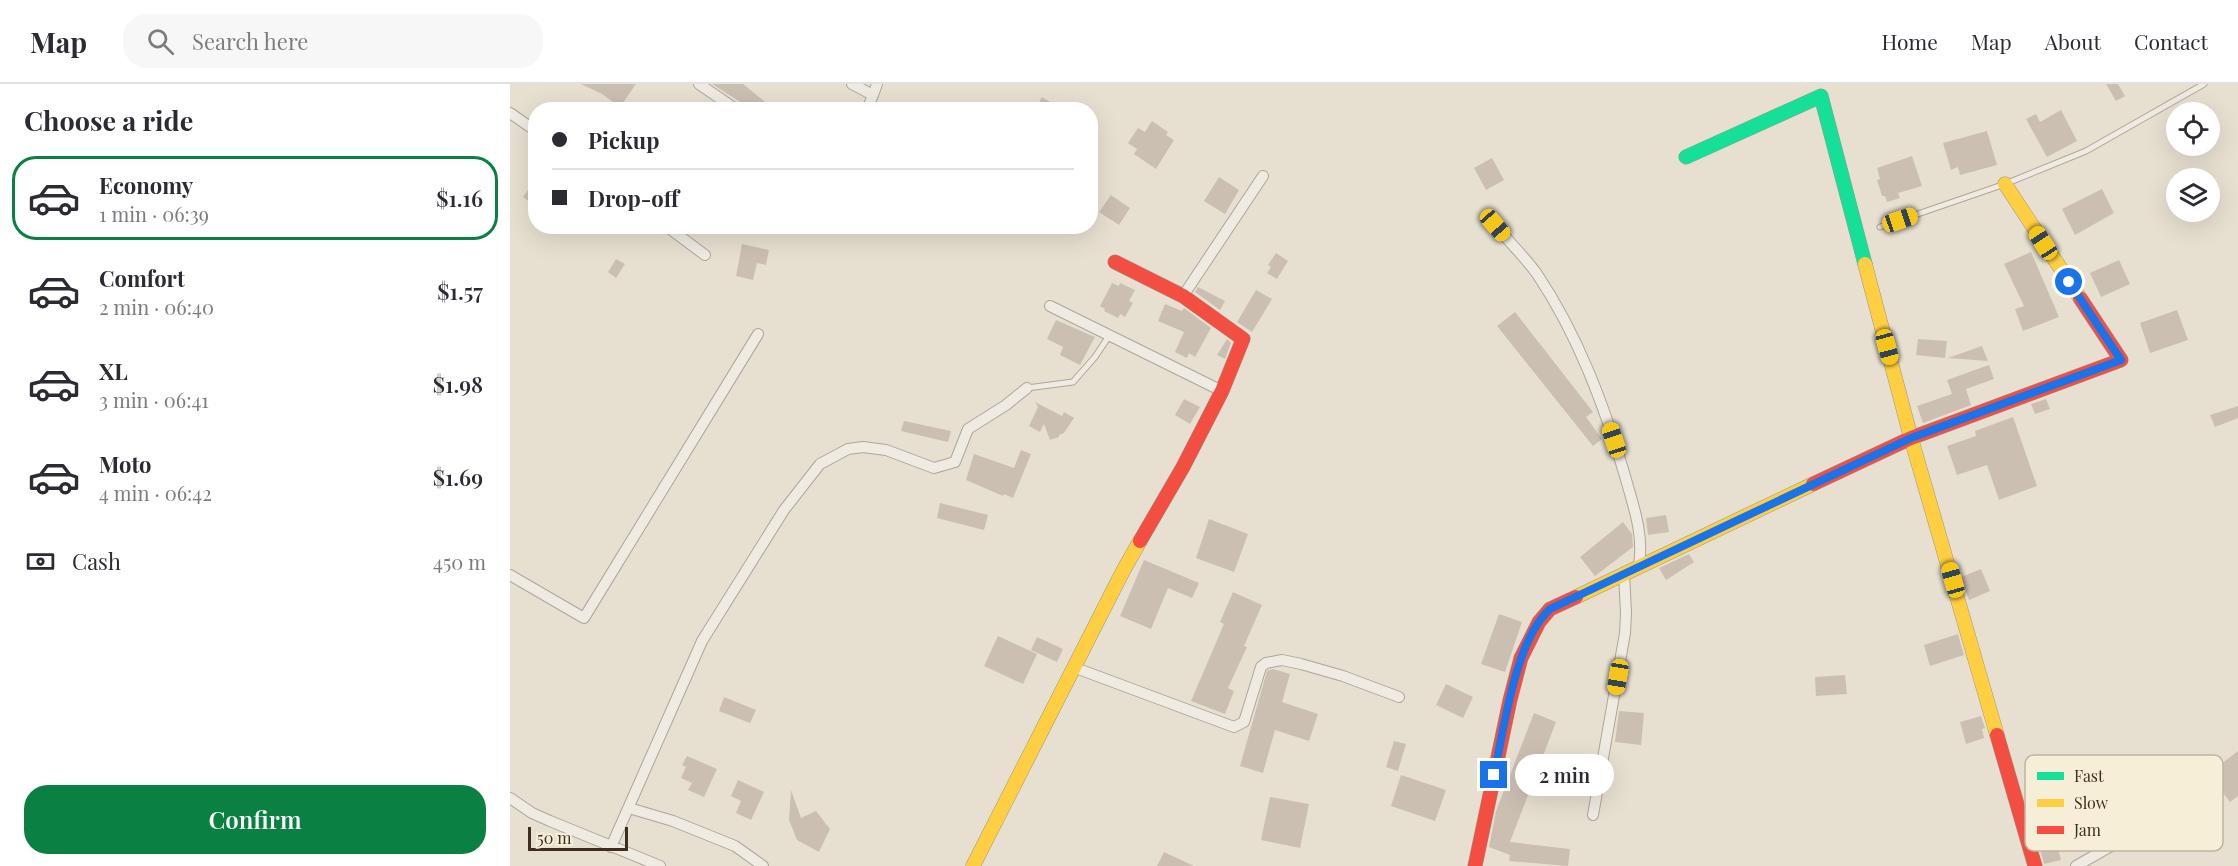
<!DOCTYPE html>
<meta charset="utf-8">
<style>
:root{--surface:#fff;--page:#f7f7f7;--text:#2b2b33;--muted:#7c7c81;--line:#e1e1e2;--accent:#0b8043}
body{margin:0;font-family:"Playfair Display",serif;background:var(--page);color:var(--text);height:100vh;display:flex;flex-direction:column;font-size:22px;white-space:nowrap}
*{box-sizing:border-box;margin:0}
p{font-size:20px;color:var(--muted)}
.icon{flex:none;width:33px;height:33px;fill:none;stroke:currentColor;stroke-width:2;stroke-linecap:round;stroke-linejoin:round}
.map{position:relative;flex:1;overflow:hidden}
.side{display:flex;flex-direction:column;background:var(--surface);width:510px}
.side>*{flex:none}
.banner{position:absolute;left:18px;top:18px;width:570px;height:132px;border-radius:24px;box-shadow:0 6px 24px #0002;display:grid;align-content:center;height:132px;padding:0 24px;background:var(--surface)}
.tools{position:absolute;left:1656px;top:18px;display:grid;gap:12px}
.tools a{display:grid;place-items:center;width:54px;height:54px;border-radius:50%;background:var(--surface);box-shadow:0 6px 24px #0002;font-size:30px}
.scale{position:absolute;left:18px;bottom:15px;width:100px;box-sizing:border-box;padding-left:6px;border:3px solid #3d2e20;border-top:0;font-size:16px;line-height:21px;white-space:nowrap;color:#3d2e20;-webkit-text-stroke:4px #f7eed8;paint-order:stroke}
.end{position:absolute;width:27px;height:27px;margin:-14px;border:8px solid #1a73e8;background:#fff;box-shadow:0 0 0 3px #fff}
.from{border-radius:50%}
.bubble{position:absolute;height:42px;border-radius:21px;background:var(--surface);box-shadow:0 6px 24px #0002;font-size:20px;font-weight:600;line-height:42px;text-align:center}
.car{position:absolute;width:18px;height:36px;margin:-18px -9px;border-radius:8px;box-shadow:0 0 4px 2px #0007;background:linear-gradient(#f5c518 24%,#345 0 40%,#f5c518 0 76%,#345 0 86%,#f5c518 0)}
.banner b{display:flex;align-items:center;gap:21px;height:57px;font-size:22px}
.banner b+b{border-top:2px solid var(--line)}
.banner i{width:15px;height:15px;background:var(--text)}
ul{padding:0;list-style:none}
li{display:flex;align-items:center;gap:18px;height:84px;margin:0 12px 9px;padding:0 12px;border:3px solid transparent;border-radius:24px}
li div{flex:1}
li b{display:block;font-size:22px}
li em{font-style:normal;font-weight:600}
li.active{border-color:var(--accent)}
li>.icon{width:54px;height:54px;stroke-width:1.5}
h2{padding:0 24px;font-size:27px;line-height:72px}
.pay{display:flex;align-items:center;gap:15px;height:66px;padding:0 24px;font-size:22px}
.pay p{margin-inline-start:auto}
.button{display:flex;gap:12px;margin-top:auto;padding:12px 24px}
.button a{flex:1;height:69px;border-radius:24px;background:var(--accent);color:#fff;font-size:24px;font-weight:600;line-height:69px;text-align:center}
header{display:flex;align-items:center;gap:36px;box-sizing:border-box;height:84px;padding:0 30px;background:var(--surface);border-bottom:2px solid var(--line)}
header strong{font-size:28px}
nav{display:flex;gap:33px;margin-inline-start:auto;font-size:21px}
.search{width:420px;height:54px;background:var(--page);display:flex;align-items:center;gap:15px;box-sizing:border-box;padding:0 21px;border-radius:24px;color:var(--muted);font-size:22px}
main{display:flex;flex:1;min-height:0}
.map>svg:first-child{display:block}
</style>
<header>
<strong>Map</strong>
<div class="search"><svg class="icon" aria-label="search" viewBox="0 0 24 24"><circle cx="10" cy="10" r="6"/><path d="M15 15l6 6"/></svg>Search here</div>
<nav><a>Home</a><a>Map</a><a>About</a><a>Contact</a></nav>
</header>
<main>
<section class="side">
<h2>Choose a ride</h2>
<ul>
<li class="active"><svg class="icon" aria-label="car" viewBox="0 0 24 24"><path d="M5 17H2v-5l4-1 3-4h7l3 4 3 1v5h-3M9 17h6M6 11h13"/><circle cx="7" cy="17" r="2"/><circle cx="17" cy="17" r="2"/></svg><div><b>Economy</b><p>1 min · 06:39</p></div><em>$1.16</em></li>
<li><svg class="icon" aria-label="car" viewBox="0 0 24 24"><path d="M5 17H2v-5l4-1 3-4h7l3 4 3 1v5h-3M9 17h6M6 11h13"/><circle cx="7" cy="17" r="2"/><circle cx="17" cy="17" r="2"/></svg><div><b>Comfort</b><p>2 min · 06:40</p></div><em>$1.57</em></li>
<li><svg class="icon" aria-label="car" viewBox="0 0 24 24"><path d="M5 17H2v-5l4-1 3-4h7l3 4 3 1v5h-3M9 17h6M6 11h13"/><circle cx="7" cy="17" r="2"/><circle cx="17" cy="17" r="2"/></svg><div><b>XL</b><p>3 min · 06:41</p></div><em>$1.98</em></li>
<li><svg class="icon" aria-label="car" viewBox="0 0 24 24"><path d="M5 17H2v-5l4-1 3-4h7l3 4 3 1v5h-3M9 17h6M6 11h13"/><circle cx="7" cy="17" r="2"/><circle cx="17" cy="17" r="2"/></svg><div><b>Moto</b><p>4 min · 06:42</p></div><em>$1.69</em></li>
</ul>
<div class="pay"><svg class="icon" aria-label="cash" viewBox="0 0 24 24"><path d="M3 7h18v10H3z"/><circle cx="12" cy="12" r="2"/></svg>Cash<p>450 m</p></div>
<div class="button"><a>Confirm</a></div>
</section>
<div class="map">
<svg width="1728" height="782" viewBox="0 0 1728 782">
<rect width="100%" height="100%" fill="#e7e0d1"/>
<path fill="#cbbfb2" d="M71,0H126L110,23L92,10Z
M202,0H233L265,26H243Z
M1596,0H1608L1615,12L1606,17Z
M532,13L553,26H525Z
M1551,26L1567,57L1537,73L1516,35L1526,30L1530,38Z
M642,37L658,48L656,51L664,56L646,85L624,70L627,65L618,59L628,44L635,48Z
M1477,47L1487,81L1450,91L1448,83L1441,86L1433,59Z
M1402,72L1412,102L1388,109L1390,114L1377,118L1375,112H1372L1367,96L1370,95L1367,84Z
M982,74L994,96L976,106L964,84Z
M709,93L729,106L715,130L694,117Z
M26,95V122L13,113Z
M1592,105L1604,129L1565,151L1552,125Z
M601,111L620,124L609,141L589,128Z
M232,160L259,166L256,181L247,179L243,196L226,192Z
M1521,168L1549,233L1513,247L1505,225L1514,222L1494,180Z
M766,169L778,177L767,195L757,189L761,183L758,181Z
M106,175L115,180L106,194L98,188Z
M1609,176L1620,200L1591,213L1580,189Z
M602,199L609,202L610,199L625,206L619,217L623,219L615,233L610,230L608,234L594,227L595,225L590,222Z
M688,203L715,217L710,226L685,208Z
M746,206L762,215L742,248L727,238Z
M655,220L672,227L674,224L701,244L685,273L679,269L677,274L665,268L674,248L648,237Z
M1667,226L1678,256L1640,269L1630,239Z
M1005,228L1083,328L1076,333L1092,355L1083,362L987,242Z
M546,236L585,253L570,281L550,271L553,263L537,255Z
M717,255L721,259L715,275L707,271Z
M1408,255L1437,257L1435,274L1406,271Z
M1472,262L1478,277L1438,274Z
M1479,281L1484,295L1456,305L1461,321L1413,339L1407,322L1442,310L1437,296Z
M674,315L690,323L680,340L665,331Z
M1536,315L1540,325L1525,330L1521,320Z
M525,318L552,332L554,328L564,334L554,349L549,351V353L540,356L534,340L530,348L519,342L528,323Z
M1728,322V334L1705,343L1700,331Z
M1503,333L1527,402L1489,416L1477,381L1447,391L1437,362L1466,352L1465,347Z
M394,337L441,347L438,358L391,347Z
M511,366L521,370L503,414L494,410L493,412L456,396L464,370L504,384Z
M430,419L478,431L474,446L427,434Z
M1156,431L1159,448L1138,451L1136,434Z
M699,435L738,450L724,488L686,474Z
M1113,438L1122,450L1123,463L1085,492L1070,473Z
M1179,470L1184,478L1156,496L1149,484Z
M634,476L689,499L682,514L658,504L641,545L610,532Z
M1471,485L1480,507L1459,516L1451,493Z
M723,508L752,521L734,562L737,563L718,604L724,607L715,630L681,617L714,540L710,538Z
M989,530L1012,538L995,588L971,580Z
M1448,550L1454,571L1420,582L1414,561Z
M488,552L527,570L513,600L474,582Z
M527,553L553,565L547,578L521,566Z
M763,585L780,590L772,618L808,630L799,657L765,646L753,689L730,682L757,587Z
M1335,591L1337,610L1306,612L1305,593Z
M936,600L963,613L953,634L926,621Z
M214,613L246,626L240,639L209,627Z
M1109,627L1134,629L1131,661L1105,658Z
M1024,629L1046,638L1000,758L1060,765L1058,782L999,777L1000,771L979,763L986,727Z
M1471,632L1475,644L1472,645L1474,654L1456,660L1450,638Z
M884,657L896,660L888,687L876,683Z
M1728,667V712L1720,718L1698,690Z
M177,672L207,685L194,713L178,706L182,699L171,694L176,683L172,681Z
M891,691L936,706L925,737L881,722Z
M228,696L254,708L241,736L226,729L231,717L221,712Z
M281,706L291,734L306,727L320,745L309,768L287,756L279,736Z
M760,713L799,720L790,764L751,756Z
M1546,757L1551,776L1534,780L1529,761Z
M654,768L684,782H647Z"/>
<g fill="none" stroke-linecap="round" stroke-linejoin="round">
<g stroke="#ada599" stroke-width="7">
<path id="lane" d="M1370,143L1495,100L1576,67L1694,0
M517,304L563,298L585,273L599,252"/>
</g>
<g stroke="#ada599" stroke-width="12">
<path id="street" d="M189,0L227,26
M342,0L363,11L367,0
M357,26L363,11
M0,29L26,47
M985,141C998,157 1015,173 1027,190C1068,251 1094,321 1115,392C1123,421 1134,450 1129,481
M156,142L195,171
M673,212L753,92
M540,222L712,307
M0,491L74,534L248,250
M563,583L724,643L734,638L751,583L756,579L772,576L791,580L833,592L889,613
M0,714L22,729L40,737L150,782
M119,724L163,737L225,762L253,782
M1083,731L1115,549L1116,529L1114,489
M101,763L192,557L274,426L310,380L338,365L353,363L376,366L424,384L445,378L458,345L496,321L517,304
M1566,782L1617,753L1674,716"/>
</g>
<g stroke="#9c958a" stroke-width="15">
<path id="fast" d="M1176,73L1311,12L1355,180"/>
</g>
<g stroke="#9c958a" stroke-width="15">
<path id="slow" d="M1495,100L1570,214
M1355,180L1401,354L1487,651
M1066,513L1303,400
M463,782L613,487L630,457"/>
</g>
<g stroke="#9c958a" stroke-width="15">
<path id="jam" d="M605,178L673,212L733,255L712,307L673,383L630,457
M1303,400L1401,354L1611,276L1570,214
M1487,651L1525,782
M965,782L1000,616L1011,574L1029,538L1040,525L1066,513"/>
</g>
<use href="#lane" stroke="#efebe3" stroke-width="5"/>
<use href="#street" stroke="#efebe3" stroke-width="10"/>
<use href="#fast" stroke="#16e098" stroke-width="14"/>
<use href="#slow" stroke="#ffcf43" stroke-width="14"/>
<use href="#jam" stroke="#f24e42" stroke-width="14"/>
</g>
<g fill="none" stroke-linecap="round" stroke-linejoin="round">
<path stroke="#1a73e8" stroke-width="8" d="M984,691C994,645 1005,556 1040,525L1401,354L1611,276L1559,198"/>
</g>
<rect x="1515" y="671" width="198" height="96" rx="9" fill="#f7eed8" stroke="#bfb4a1" stroke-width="1.5"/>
<rect x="1527" y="688" width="27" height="8" fill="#16e098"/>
<rect x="1527" y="715" width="27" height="8" fill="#ffcf43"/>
<rect x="1527" y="742" width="27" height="8" fill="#f24e42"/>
<g font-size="16" fill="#3d2e20">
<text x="1564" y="698">Fast</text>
<text x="1564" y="725">Slow</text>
<text x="1564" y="752">Jam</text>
</g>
</svg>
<div class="tools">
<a><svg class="icon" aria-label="locate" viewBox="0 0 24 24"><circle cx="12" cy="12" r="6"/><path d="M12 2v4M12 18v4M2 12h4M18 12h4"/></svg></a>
<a><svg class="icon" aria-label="layers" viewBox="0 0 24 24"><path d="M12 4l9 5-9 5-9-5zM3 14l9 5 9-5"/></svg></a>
</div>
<div class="scale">50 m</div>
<i class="end from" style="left:1559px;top:198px"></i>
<i class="end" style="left:984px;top:691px"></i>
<div class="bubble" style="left:1005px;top:670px;width:99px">2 min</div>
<i class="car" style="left:1390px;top:136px;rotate:71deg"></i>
<i class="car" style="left:985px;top:141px;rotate:139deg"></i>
<i class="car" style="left:1533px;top:159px;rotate:327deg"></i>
<i class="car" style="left:1377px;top:263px;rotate:165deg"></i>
<i class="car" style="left:1104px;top:356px;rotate:342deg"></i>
<i class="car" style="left:1443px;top:496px;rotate:344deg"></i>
<i class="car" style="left:1108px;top:593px;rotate:190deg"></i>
<div class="banner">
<b><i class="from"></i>Pickup</b>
<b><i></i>Drop-off</b>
</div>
</div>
</main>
